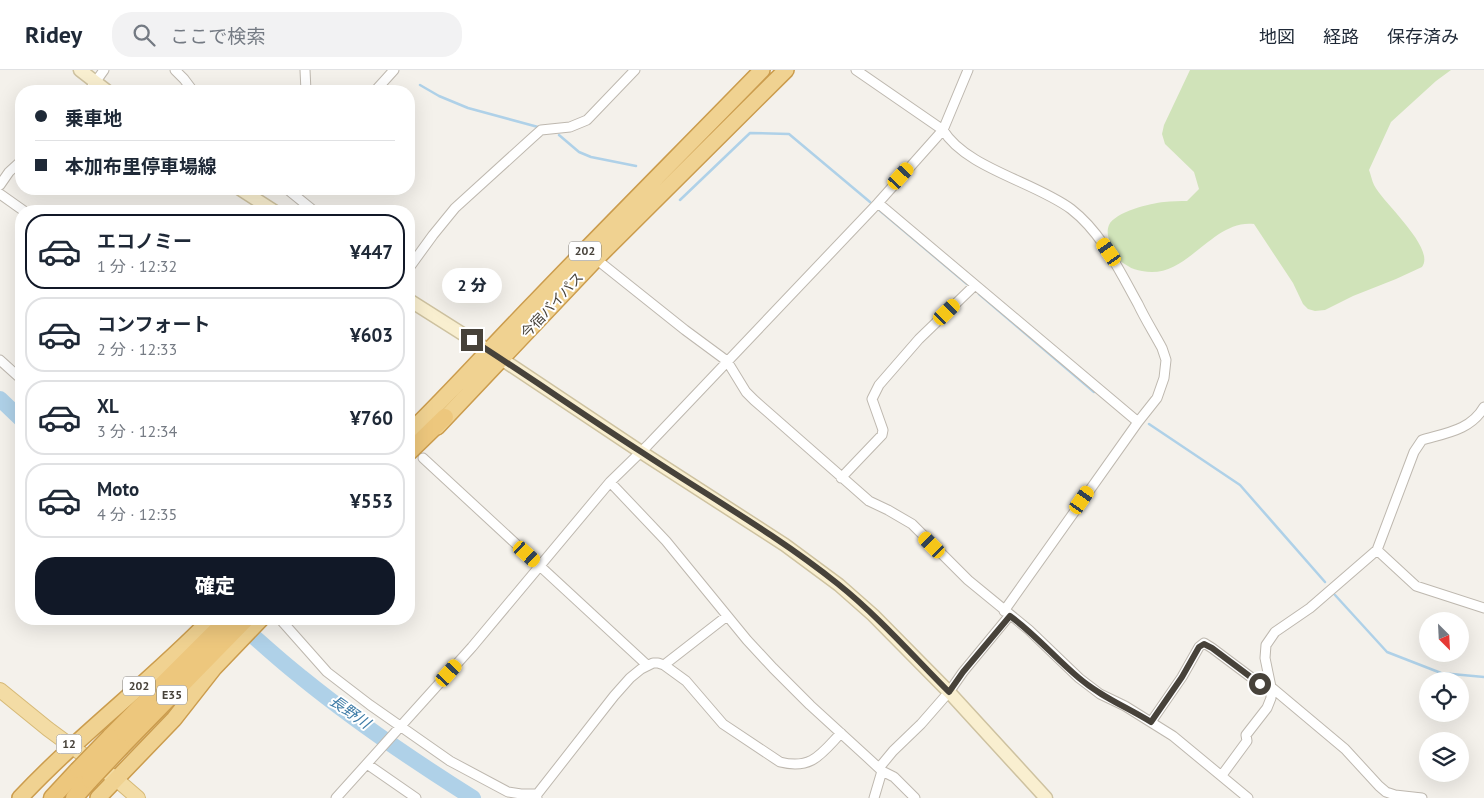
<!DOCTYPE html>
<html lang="ja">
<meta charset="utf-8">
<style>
:root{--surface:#fff;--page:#f2f2f3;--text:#1f2937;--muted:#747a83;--line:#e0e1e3;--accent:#111827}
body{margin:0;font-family:"PT Sans","Noto Sans JP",sans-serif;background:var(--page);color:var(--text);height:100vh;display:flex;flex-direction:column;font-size:19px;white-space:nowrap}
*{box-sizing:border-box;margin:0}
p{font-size:16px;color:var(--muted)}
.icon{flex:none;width:28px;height:28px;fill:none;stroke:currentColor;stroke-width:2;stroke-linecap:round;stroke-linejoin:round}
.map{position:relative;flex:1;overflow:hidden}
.drawer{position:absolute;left:15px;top:135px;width:400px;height:420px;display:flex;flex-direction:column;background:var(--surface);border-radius:20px;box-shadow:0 5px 20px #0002}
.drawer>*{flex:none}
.top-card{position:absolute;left:15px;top:15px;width:400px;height:110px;border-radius:20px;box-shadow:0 5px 20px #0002;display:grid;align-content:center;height:110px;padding:0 20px;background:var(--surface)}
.needle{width:32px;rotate:156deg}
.tools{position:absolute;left:1419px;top:542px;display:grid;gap:10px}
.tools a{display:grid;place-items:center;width:50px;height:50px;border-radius:50%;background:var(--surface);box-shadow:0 5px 20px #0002;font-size:25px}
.end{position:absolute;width:22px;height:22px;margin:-11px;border:6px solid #47423a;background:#fff;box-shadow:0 0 0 2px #fff}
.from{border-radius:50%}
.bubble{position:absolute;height:35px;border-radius:18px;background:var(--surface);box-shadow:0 5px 20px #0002;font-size:16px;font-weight:800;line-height:35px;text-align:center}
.car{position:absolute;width:15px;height:30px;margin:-15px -8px;border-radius:6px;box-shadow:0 0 4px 1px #0007;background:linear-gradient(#f5c518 24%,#345 0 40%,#f5c518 0 76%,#345 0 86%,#f5c518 0)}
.top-card b{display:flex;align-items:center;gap:18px;height:48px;font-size:19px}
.top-card b+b{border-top:1px solid var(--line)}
.top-card i{width:12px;height:12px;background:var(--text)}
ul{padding:9px 0 0;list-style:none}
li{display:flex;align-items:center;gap:15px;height:75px;margin:0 10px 8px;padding:0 10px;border:2px solid var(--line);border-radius:20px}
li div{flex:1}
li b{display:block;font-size:19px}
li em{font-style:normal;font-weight:800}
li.selected{border-color:var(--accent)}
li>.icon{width:45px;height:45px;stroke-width:1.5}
.primary-button{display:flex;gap:10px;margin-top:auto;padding:10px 20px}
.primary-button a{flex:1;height:58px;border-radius:20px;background:var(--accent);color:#fff;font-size:20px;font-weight:800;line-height:58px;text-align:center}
header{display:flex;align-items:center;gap:30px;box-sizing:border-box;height:70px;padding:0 25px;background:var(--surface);border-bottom:1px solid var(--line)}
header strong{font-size:24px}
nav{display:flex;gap:28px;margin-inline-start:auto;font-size:18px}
.search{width:350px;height:45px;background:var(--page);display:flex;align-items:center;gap:12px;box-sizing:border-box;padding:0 18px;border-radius:20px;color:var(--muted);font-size:19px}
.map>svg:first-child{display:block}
</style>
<header>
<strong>Ridey</strong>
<div class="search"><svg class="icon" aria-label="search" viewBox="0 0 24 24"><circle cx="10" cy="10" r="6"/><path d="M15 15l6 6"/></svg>ここで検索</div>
<nav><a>地図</a><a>経路</a><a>保存済み</a></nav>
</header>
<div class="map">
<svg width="1484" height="728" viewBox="0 0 1484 728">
<rect width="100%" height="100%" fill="#f4f1eb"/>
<path fill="#d0e3b9" d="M1190,0H1451L1436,11L1391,52L1369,100C1371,105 1372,111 1374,115C1383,133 1436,178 1422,197L1396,209L1353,226L1325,240L1315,241L1308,239L1303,234L1293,213L1254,154C1211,149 1187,211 1142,201C1137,200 1132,199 1128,196C1122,192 1117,190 1114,183C1111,173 1105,165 1109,155C1115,142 1151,133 1164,132C1172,131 1180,131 1187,131L1199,119L1194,102L1165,74L1162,64L1164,55Z"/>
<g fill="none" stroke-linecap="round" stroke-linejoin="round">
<path stroke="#afd1e8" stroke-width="2.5" d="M420,15L439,26L468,38L538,57
M559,65L579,82L591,87L636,96
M680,130L750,63L789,64L870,132
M878,139L967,214
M979,224L1094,322
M1149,354L1240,415L1325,512
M1335,525L1387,582L1441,603L1484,607"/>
<path stroke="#afd1e8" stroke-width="16" d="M0,329L21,349
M237,552C258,570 279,590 301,607C355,651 414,691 473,728"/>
<g stroke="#beb8af" stroke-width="11">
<path id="minor" d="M175,0L184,9L193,21
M305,0L306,21
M856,0L943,60C966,98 1035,112 1071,139C1102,163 1119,200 1138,234C1145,249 1154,263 1162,278L1166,290L1164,308L1157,328L1138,352L1004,541
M89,21L104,0
M375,21L394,0
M0,115L9,102L21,91
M287,119L314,141
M0,124L24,141
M878,133L1138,352
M596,189L685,260L727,291L746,322L754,330L869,431L888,440L912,454L968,510L1029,560L1079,608L1100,624L1125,636L1173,666L1248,728
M409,198L433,165L455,138L532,68L541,60L570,57L587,50L635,0
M0,290L21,309
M423,388L647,595
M841,408L882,365L883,360L872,329L879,315L919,269L975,215
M610,412L666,471L747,570L773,598L810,635L868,688L882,701L894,707L915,728
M1377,480L1416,516L1484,538
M280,549L327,602L370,635L450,691L508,722L521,724H537
M664,595L727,546
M1151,652L1182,607L1199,577L1204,573L1212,578L1260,614L1271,617L1345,679L1379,716L1386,722L1395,725L1422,728
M367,694L416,728
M879,698L893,681L921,654L949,622L963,602L1010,545
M1222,705L1247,671L1246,665L1267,638L1271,628V617L1265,588L1266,575L1275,562L1310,538L1377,480L1414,382L1422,370C1446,363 1471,360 1484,337
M336,728L472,577L610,412L648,375L878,133L943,60L968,0
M537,728L535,727L614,626L630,608L641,599L653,593H658L664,595L686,611L723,654L780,692C812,700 821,684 841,663
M874,728L882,701"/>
</g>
<g stroke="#cec2a0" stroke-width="15">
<path id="secondary" d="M80,0L107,21
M240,119L274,141
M409,230L488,280L641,382L785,475L839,515L873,545L949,622L1046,728"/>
</g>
<g stroke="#d6b976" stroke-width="16">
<path id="primary" d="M0,620L48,659L116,709L138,728"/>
</g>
<g stroke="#cb9c4d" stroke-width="18">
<path id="trunk" d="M437,357L596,189L786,0
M409,363C453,320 494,274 537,230C611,153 687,77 762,0
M20,728C80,664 150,612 211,549
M98,728L174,649L214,598L261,549"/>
</g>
<g stroke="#cb9c4d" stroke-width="19">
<path id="motorway" d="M409,382L445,347
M110,667L228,549
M121,677L246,549
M52,728L78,700
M74,728L90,710"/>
</g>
<use href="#minor" stroke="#fff" stroke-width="9"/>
<use href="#secondary" stroke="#f9efd0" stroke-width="12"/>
<use href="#primary" stroke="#f3dca5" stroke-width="14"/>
<use href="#trunk" stroke="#f0d291" stroke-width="15"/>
<use href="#motorway" stroke="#edc77d" stroke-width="16"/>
<g stroke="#cb9c4d" stroke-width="19" stroke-linecap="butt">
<path id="motorway-bridge" d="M78,700L110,667
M90,710L121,677"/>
</g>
<use href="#motorway-bridge" stroke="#edc77d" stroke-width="16"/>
</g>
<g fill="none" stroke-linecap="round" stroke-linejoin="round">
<path stroke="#47423a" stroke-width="6" d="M472,270C530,307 585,346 643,383C708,426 777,465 838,514C878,546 913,586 949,622L963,602L1010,546C1035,564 1055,588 1079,608C1101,627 1127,637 1151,652L1182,607L1199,577L1204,574L1212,578L1260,614"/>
</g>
<g text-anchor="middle" stroke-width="4" stroke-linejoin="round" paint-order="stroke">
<g fill="#fff" stroke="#7e7b75" stroke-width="1">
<rect x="569" y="171.5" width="32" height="19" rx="4"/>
<rect x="123" y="606.5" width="32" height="19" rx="4"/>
<rect x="157" y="615.5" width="30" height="19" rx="4"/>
<rect x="56.5" y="664.5" width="25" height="19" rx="4"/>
</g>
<g font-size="12" font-weight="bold" fill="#47423a">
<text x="585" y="185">202</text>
<text x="139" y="620">202</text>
<text x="172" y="629">E35</text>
<text x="69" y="678">12</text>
</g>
<g font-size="14" fill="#47423a" stroke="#fff">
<text transform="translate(552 235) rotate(-47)" y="5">今宿バイパス</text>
</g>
<g font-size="15" font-style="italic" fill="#3f7ca7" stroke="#fff">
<text transform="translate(350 642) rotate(35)" y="5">長野川</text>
</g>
</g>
</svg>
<div class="tools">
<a><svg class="needle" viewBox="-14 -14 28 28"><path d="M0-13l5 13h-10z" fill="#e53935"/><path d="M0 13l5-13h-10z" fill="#747a83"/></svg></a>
<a><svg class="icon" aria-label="locate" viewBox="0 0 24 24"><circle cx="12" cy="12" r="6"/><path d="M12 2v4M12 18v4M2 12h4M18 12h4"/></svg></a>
<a><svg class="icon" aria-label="layers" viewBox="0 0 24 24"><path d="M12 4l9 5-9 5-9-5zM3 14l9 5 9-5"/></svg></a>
</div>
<i class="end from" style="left:1260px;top:614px"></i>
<i class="end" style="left:472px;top:270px"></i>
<div class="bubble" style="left:442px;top:198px;width:60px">2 分</div>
<i class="car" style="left:901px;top:106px;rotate:42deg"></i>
<i class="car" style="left:1109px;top:182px;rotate:325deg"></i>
<i class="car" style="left:947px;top:242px;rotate:46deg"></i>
<i class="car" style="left:1082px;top:430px;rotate:35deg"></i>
<i class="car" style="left:932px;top:475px;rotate:315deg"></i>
<i class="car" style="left:527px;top:484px;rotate:132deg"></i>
<i class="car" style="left:449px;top:603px;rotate:42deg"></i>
<div class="top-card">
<b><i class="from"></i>乗車地</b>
<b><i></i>本加布里停車場線</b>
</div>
<section class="drawer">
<ul>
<li class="selected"><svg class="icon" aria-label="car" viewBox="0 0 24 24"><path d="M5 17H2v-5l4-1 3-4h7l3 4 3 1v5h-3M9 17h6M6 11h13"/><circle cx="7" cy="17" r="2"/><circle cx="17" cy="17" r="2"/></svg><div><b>エコノミー</b><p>1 分 · 12:32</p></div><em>¥447</em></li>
<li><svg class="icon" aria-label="car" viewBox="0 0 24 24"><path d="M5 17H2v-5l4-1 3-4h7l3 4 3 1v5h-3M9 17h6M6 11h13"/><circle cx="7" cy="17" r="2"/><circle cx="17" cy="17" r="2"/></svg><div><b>コンフォート</b><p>2 分 · 12:33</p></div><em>¥603</em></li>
<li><svg class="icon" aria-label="car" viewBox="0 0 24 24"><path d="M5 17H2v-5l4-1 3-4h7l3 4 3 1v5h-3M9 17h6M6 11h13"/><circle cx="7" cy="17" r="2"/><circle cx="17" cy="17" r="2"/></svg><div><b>XL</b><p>3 分 · 12:34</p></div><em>¥760</em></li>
<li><svg class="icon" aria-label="car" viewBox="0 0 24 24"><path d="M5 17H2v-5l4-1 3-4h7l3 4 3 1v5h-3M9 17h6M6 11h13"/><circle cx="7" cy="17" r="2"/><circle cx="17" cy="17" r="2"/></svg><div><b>Moto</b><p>4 分 · 12:35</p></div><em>¥553</em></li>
</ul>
<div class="primary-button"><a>確定</a></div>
</section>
</div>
